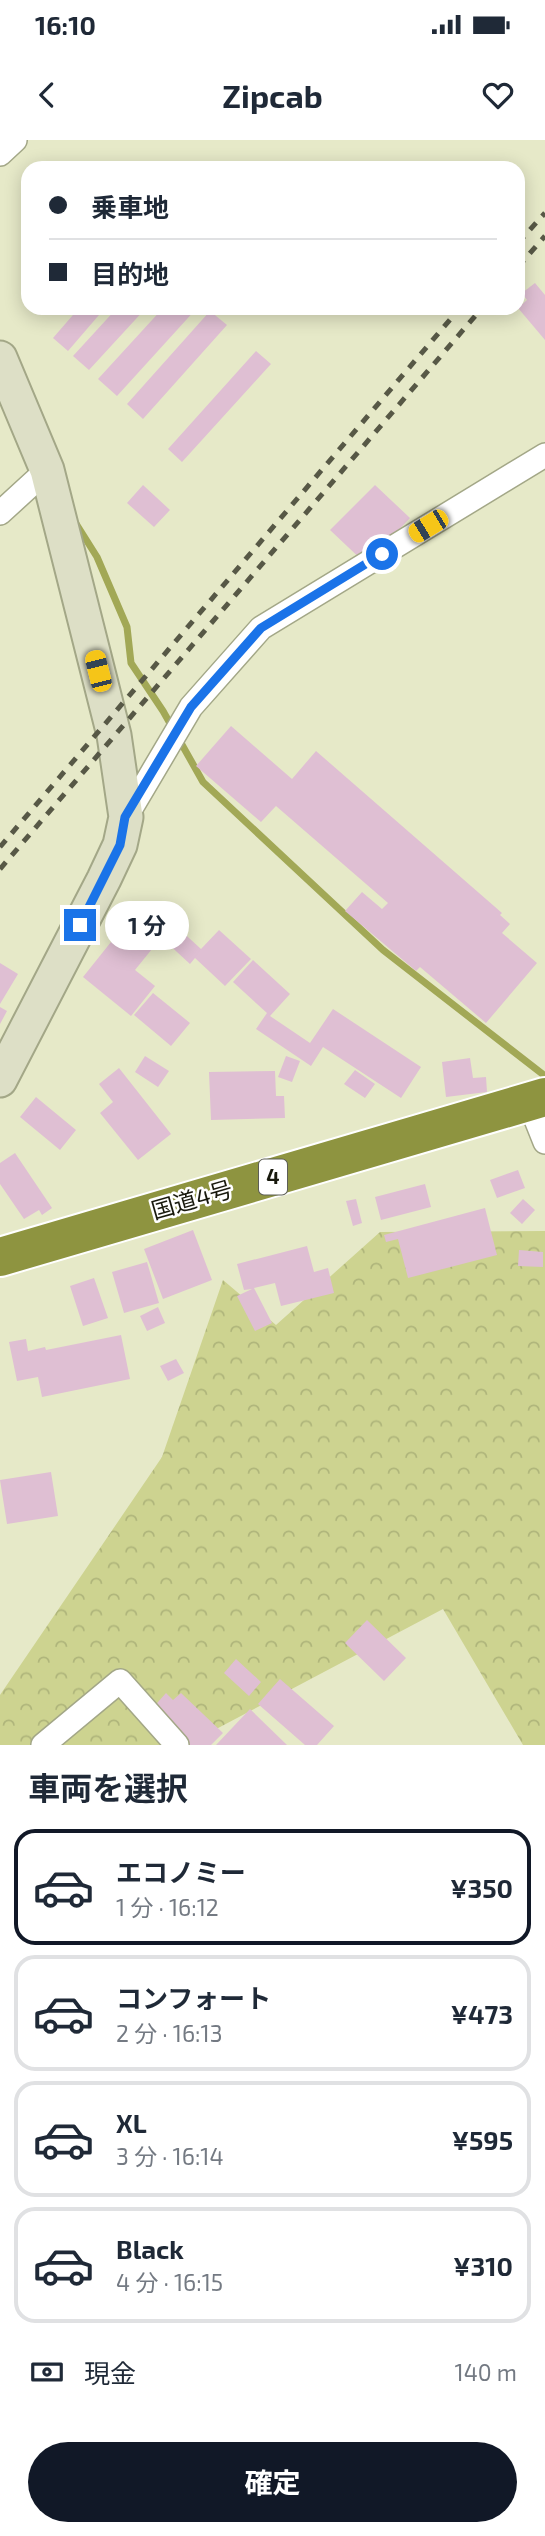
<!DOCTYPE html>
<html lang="ja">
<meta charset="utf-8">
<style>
:root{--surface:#fff;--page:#f6f6f7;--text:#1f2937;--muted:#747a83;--line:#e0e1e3;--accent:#111827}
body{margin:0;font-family:"Exo 2","Noto Sans JP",sans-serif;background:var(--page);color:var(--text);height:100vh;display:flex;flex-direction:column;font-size:26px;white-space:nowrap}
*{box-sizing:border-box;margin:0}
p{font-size:23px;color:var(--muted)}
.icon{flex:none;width:38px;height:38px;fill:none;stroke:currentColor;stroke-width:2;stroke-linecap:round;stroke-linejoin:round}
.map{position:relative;height:1605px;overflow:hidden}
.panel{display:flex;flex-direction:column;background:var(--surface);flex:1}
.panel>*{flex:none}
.banner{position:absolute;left:21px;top:21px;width:504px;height:154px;border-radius:21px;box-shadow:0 4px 18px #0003;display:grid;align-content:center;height:154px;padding:0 28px;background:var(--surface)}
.end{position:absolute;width:32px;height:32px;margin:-16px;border:9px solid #1a73e8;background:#fff;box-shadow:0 0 0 4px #fff}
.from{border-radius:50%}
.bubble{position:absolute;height:49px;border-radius:24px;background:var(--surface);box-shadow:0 4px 18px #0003;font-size:23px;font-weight:700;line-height:49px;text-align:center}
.car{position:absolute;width:21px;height:42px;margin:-21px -10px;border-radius:9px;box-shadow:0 0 5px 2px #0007;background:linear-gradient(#f5c518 24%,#345 0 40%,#f5c518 0 76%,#345 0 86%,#f5c518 0)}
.banner b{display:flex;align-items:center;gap:24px;height:66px;font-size:26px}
.banner b+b{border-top:2px solid var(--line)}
.banner i{width:18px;height:18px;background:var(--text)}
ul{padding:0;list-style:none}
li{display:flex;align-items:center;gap:21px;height:116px;margin:0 14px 10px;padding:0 14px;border:4px solid var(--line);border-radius:21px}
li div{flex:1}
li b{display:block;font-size:26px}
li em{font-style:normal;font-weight:700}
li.on{border-color:var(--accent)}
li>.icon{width:63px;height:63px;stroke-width:1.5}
h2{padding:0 28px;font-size:32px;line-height:84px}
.pay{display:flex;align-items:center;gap:18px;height:77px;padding:0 28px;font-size:26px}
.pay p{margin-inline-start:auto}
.primary-button{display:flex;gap:14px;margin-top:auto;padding:14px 28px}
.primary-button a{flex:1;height:80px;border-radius:42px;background:var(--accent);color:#fff;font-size:28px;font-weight:700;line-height:80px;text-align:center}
.status{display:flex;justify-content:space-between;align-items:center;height:49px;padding:0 35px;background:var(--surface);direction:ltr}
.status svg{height:19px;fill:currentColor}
header{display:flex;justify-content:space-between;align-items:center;height:91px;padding:0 28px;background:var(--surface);font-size:32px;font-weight:700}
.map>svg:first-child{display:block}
</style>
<div class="status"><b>16:10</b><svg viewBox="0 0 49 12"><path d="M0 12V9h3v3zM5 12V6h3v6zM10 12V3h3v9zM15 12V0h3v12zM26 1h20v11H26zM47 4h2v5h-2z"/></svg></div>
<header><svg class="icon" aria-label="back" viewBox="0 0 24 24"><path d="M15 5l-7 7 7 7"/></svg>Zipcab<svg class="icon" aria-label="heart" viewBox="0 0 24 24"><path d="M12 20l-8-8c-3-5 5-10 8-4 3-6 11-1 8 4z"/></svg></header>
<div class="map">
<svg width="545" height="1605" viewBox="0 0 545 1605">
<defs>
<pattern id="forest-crowns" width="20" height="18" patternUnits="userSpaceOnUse" patternTransform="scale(1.75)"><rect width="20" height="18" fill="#cdd390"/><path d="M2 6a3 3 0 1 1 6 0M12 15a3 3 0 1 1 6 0" fill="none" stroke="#afb57b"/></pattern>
</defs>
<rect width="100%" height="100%" fill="#e6e9c8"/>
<path fill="url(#forest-crowns)" d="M545,1091V1605H523L443,1469L186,1605H0V1555L162,1317L223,1140L276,1185L380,1092Z"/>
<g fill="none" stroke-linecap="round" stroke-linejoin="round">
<path stroke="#a2a856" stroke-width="7" d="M75,382L97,417L127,487L131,523L163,571L203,642L383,810L545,936"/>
</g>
<path fill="#dfbfd3" d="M535,143L545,155V200L518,168L527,160L522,153Z
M79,168H105L68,211L53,198Z
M117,168H146L89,230L73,216Z
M163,168H197L117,256L98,239Z
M210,171L227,185L143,279L127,264Z
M256,211L271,224L182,322L168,309Z
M143,345L170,370L154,387L127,363Z
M375,345L410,378L366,424L330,390Z
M231,586L292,639L316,611L502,773L500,775L510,784L502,793L537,823L486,883L420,827L416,831L345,771L362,752L382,769L388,763L276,666L261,682L196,626Z
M124,786L135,795L127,805L116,797Z
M177,787L201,809L219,790L251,819L225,846L195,818L190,824L164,800Z
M136,796L152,809L135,830L155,846L131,876L83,837L115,797L127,808Z
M253,820L290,854L270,876L310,903L333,869L421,927L401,958L323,907L311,926L256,889L267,873L233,842Z
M0,823L18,834L0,864Z
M153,853L190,883L171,906L134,875Z
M0,867L7,871L0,884Z
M145,916L169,931L158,947L135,932Z
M286,916L300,921L292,942L278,937Z
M470,918L473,938L486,937L487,952L446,957L442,922Z
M119,928L171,994L138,1020L100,973L113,962L99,944Z
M355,930L375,944L365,958L344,944Z
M275,931L276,956H284L285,978L211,980L209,932Z
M36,957L76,990L60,1010L20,977Z
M15,1013L52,1068L42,1075L39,1070L24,1079L0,1044V1023Z
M518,1030L525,1048L497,1058L490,1040Z
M425,1044L431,1067L381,1080L375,1057Z
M356,1059L362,1083L353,1086L346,1061Z
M523,1059L535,1070L522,1084L510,1073Z
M485,1068L497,1115L408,1138L398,1099L386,1102L384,1095Z
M193,1090L212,1140L163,1159L144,1109Z
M307,1106L314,1132L328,1128L334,1153L281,1166L275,1143L254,1148L272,1183L255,1191L237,1156L252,1149L244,1150L237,1124Z
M519,1110L543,1112V1127L518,1126Z
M147,1122L159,1163L124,1173L112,1132Z
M94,1138L108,1178L83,1186L70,1146Z
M158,1167L165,1183L147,1191L140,1176Z
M121,1195L130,1239L42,1257L38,1237L17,1241L9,1202L26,1199L28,1211L45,1207L46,1210Z
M176,1219L184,1233L168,1241L160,1226Z
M51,1332L58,1376L7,1384L0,1340Z
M367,1480L406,1518L384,1541L345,1503Z
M236,1519L261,1542L249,1556L224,1533Z
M280,1539L334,1586L317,1605H305L258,1564Z
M166,1553L173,1560L181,1553L223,1593L211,1605H187L150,1571Z
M250,1569L287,1605H216Z"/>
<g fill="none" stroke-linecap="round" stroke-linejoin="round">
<g stroke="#a3a787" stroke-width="26">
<path id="street" d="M0,14L15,0
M0,373L47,330
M126,677L191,567L261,488L545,315
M529,962L545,1002
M43,1605L120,1541L177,1605"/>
</g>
<g stroke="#a3a787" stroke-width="37">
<path id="secondary" d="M0,218L47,330L114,595L126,677L120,705L104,739L0,940"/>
</g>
<g stroke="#fff" stroke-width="42">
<path id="highway" d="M0,1117L545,957"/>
</g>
<use href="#street" stroke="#fff" stroke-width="23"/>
<use href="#secondary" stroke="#dddfc6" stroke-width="33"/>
<use href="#highway" stroke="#8e9440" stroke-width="38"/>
<path stroke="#575846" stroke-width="5" stroke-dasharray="9 9" stroke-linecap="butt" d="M518,103L545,73
M518,127L545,96
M0,707L460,168
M0,729L482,168"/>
</g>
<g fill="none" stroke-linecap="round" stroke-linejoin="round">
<path stroke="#1a73e8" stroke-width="9" d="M80,785L120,705L125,677L191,567L261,488L382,414"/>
</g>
<g text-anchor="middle" stroke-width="5" stroke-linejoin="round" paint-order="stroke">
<rect fill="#fff" stroke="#5d5e56" stroke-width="2" x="259" y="1019.5" width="28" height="35" rx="5"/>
<g font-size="21" font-weight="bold" fill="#18190d">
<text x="273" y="1044">4</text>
</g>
<g font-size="23" fill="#18190d" stroke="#fff">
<text transform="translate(192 1060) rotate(-16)" y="8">国道4号</text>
</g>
</g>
</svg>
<i class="end from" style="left:382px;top:414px"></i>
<i class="end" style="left:80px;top:785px"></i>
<div class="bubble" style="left:105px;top:761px;width:84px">1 分</div>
<i class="car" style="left:428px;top:386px;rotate:239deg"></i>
<i class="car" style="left:98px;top:531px;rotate:346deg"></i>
<div class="banner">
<b><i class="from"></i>乗車地</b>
<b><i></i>目的地</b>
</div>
</div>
<section class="panel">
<h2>車両を選択</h2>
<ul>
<li class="on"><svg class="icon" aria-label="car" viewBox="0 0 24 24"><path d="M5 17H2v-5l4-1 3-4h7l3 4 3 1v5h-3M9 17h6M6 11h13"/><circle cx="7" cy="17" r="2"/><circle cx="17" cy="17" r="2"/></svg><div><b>エコノミー</b><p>1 分 · 16:12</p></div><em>¥350</em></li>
<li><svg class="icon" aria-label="car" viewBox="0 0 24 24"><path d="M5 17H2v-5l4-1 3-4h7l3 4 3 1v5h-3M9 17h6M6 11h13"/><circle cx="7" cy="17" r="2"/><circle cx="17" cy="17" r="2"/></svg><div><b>コンフォート</b><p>2 分 · 16:13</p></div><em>¥473</em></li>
<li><svg class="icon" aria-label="car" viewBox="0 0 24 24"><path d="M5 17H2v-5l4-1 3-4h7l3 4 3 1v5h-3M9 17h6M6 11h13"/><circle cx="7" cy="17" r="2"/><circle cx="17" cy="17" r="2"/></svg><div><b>XL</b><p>3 分 · 16:14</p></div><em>¥595</em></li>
<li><svg class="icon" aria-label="car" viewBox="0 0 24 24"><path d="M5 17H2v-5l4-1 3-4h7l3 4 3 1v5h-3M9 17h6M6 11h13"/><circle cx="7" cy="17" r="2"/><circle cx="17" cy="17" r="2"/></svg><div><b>Black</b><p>4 分 · 16:15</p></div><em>¥310</em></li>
</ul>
<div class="pay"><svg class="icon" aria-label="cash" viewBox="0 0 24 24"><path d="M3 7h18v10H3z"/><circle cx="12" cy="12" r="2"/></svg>現金<p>140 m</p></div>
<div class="primary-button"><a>確定</a></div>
</section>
